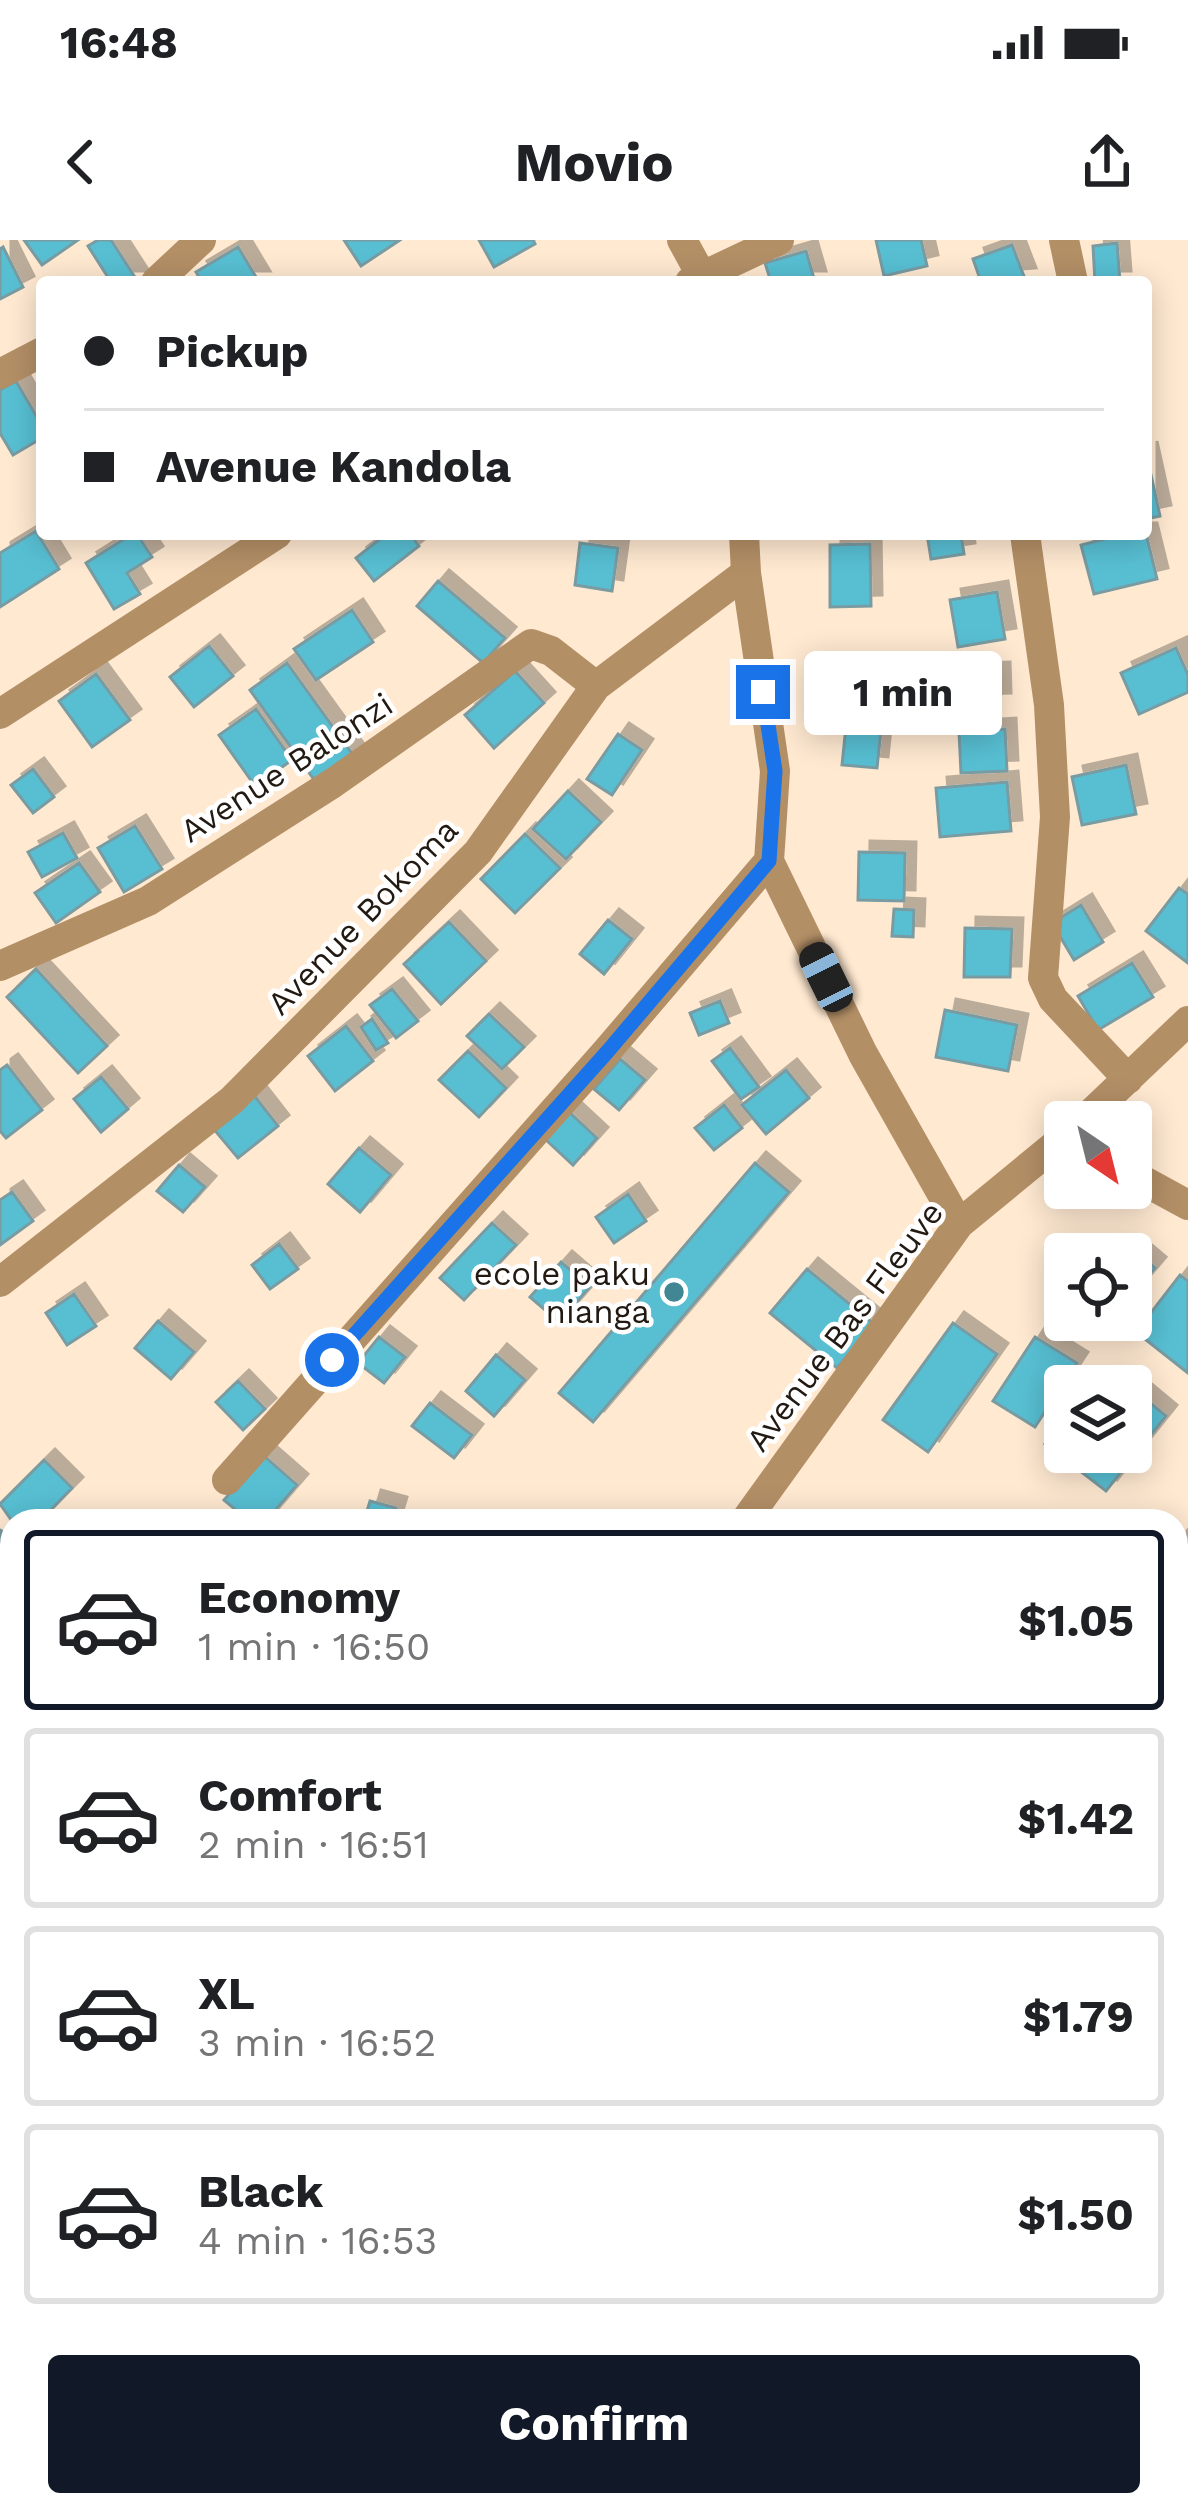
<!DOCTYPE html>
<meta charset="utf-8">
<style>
:root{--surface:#fff;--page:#f6f6f6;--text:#202124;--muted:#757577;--line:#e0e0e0;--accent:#111827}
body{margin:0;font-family:"Work Sans",sans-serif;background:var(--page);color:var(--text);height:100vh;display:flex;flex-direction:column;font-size:45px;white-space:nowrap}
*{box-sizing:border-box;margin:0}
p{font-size:39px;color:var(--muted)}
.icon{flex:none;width:66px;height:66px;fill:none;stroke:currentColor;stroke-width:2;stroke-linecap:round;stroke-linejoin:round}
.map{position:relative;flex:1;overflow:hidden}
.panel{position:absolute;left:0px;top:1269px;width:1188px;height:1008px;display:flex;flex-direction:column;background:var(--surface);border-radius:36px 36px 0 0;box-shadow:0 6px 30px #0003}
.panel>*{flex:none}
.guide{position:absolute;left:36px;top:36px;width:1116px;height:264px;border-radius:12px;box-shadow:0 6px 30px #0003;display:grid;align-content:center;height:264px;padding:0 48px;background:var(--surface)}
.needle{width:78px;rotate:145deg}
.fabs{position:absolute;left:1044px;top:861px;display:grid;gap:24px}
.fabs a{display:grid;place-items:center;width:108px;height:108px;border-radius:12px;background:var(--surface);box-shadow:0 6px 30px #0003;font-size:60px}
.end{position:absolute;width:54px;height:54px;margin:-27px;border:15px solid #1a73e8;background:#fff;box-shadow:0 0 0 6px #fff}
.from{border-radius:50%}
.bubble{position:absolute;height:84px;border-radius:12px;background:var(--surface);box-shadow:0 6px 30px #0003;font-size:39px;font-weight:700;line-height:84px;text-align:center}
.car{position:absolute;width:36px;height:72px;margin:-36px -18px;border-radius:15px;box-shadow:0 0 9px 3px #0007;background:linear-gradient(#222 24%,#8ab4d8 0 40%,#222 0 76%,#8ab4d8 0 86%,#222 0)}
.guide b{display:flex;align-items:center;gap:42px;height:114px;font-size:45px}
.guide b+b{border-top:3px solid var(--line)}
.guide i{width:30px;height:30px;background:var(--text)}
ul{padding:21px 0 0;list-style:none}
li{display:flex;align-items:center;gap:36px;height:180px;margin:0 24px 18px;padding:0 24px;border:6px solid var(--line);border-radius:12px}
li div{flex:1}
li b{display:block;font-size:45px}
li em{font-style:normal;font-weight:700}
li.on{border-color:var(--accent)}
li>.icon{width:108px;height:108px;stroke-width:1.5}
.action{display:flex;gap:24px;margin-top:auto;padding:24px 48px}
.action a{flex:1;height:138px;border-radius:12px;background:var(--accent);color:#fff;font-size:48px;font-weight:700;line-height:138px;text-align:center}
.status{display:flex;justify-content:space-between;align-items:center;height:84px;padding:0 60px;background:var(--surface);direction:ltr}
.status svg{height:33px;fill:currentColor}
header{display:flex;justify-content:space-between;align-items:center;height:156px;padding:0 48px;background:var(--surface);font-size:54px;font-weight:700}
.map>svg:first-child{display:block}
</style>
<div class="status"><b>16:48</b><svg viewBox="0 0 49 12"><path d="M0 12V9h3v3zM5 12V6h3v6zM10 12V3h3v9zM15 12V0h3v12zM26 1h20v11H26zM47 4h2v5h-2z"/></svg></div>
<header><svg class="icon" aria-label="back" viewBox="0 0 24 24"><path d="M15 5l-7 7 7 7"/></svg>Movio<svg class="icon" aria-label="share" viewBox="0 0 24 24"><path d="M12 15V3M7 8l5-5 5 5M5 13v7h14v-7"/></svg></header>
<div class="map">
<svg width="1188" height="2277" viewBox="0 0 1188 2277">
<defs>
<filter id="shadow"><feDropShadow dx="11" dy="-11" stdDeviation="0" flood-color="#0004"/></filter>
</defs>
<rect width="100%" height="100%" fill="#ffe9d1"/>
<path fill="#59bfd3" stroke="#799ba2" stroke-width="3" filter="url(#shadow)" d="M24,0H78L42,25Z
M98,0H111L138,42H111L88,6Z
M344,0H400L361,26Z
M479,0H533L535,4L494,27Z
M876,0H921L927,26L884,36Z
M1117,3L1120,42H1095L1093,6Z
M1012,5L1025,39L981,42L973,19Z
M3,7L23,47L0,59V9Z
M238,7L259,42H202L196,32Z
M806,11L815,42H771L765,23Z
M16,141L42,186V198L13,215L0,193V150Z
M1146,212L1160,276L1146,279Z
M36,291L59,329L0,367V313Z
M132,294H137L152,317L127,333L140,354L114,369L86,323Z
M386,294H410L419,306L374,341L356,318Z
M927,294H961L964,314L931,319Z
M1124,294H1146L1157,339L1094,354L1081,305Z
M580,303L618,308L612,351L575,345Z
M870,304L871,366L830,367V305Z
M438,341L505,398L483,423L417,366Z
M997,352L1005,399L958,407L950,360Z
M352,370L373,402L316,440L294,409Z
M209,406L233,436L194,467L170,437Z
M1176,408L1188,435V452L1139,474L1121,433Z
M287,423L353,515L315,541L250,450Z
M515,431L544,463L494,508L465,475Z
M999,433L1000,464L971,465L970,434Z
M96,434L130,480L92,507L59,461Z
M851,438L886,442L877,528L842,525Z
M957,449L959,477L933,479L931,451Z
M256,469L292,520L255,546L219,495Z
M1005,489L1007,531L961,533L959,492Z
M618,494L642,510L612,555L587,539Z
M1126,525L1136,574L1082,585L1072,537Z
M33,529L54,557L33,573L11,545Z
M1007,542L1011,591L940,597L936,548Z
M568,551L601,582L566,619L533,589Z
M135,586L162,629L124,652L98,608Z
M63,593L77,618L42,637L28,612Z
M525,594L560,628L515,673L481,639Z
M859,612L905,613L904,661L858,660Z
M79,623L100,652L56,683L35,653Z
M1179,648L1188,654V723L1146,691Z
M1081,665L1103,702L1074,720L1052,683Z
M894,669L914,670L913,697L892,696Z
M608,680L632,699L604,734L580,714Z
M449,682L486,721L441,764L404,724Z
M965,688L1012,689L1010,737H964Z
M1132,723L1153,757L1098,790L1078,756Z
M36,729L107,806L78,833L7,757Z
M392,749L418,781L396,798L370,765Z
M720,761L729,783L699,795L690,773Z
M945,770L1017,785L1008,831L936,817Z
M489,774L524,807L502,829L467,796Z
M372,779L388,803L376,810L361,787Z
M346,786L373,821L335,851L308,816Z
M730,808L759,847L741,859L712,821Z
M468,811L506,848L479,877L439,840Z
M620,819L645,840L619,870L594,849Z
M7,825L42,870L6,898L0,891V830Z
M786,830L809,858L766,894L742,865Z
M101,837L128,869L101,892L74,859Z
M253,854L278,886L238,918L212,887Z
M724,865L742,888L714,910L695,888Z
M569,872L597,898L573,925L545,899Z
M359,908L391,935L360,972L328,944Z
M755,923L789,952L593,1182L559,1153Z
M179,925L205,947L183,972L157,951Z
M12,952L33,981L0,1005V960Z
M628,954L646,981L614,1003L596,977Z
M492,983L516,1005L464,1060L440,1038Z
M279,1004L298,1029L270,1049L252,1025Z
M1129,1006L1155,1028L1131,1056V1014H1122Z
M561,1022L590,1047L559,1082L530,1057Z
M807,1029L874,1084L837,1128L770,1073Z
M1180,1035L1188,1041V1133L1136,1092Z
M74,1054L96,1086L67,1105L46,1073Z
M158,1081L194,1112L171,1139L135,1108Z
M953,1083L997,1114L928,1212L883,1180Z
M379,1097L405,1117L384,1143L358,1123Z
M1035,1097L1077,1123L1035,1187L993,1161Z
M496,1115L525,1140L494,1176L466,1151Z
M238,1141L265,1169L243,1190L216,1162Z
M1131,1147L1166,1176L1106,1251L1045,1204L1065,1179V1212H1131Z
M430,1163L472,1195L454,1218L412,1186Z
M263,1215L297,1245L266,1281H249L224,1260Z
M44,1220L72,1248L40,1281H12L0,1264Z
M370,1261L396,1268L392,1281H364Z
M0,1290L12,1297L9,1334L0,1328Z
M1180,1297L1188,1304V1342L1176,1332V1302Z
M1188,1620V1669L1176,1676V1628Z
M0,1716L12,1719L5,1760L0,1759Z
M12,2060V2098L0,2107V2069Z
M648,2265H710L704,2277H671Z
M801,2265H858L854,2277H812L798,2273Z"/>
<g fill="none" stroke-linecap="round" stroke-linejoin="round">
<path stroke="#b38f66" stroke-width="30" d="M682,0L705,42
M1064,0L1073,42
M156,42L201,0
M690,42L779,0
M0,134L42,112
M744,294L746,333L775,531L769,621L863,814L959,984
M1025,294L1049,465L1055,577L1043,738L1053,759L1128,839
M0,474L277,294
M0,726L148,661L333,543L531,404L551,411L596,446
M1082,882L1188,781
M1131,934L1188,965
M0,1042L232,860L478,612L596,446L746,333
M227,1240L607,811L769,621
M745,1281L959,984L1065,897
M1176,1463L1188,1442
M308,2277L312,2265
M785,2277L790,2265
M1017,2277L1019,2265"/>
</g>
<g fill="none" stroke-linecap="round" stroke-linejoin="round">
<path stroke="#1a73e8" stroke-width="15" d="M332,1120L608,811L769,621L775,531L763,452"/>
</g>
<circle fill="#418693" stroke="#fff" stroke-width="4.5" cx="674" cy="1052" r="12"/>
<g text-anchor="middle" stroke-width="9" stroke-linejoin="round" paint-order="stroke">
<g font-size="33" fill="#221a12" stroke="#fff">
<text transform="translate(286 527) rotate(-33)" y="12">Avenue Balonzi</text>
<text transform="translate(362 676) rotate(-46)" y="12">Avenue Bokoma</text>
<text transform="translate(844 1086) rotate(-53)" y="12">Avenue Bas Fleuve</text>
</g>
<g font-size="33" fill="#221a12" stroke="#fff" text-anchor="end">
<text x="650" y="1045">ecole paku<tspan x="650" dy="38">nianga</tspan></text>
</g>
</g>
</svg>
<div class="fabs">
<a><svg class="needle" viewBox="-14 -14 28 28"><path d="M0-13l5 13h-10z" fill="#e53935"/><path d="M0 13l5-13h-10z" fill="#757577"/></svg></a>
<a><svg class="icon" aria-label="locate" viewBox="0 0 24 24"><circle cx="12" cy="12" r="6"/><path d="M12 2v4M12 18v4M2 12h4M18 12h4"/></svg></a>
<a><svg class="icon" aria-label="layers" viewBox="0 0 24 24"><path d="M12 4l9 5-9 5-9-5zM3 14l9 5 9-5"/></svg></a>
</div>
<i class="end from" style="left:332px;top:1120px"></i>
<i class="end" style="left:763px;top:452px"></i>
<div class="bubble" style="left:804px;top:411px;width:198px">1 min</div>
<i class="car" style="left:826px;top:737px;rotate:334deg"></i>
<div class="guide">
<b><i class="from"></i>Pickup</b>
<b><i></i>Avenue Kandola</b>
</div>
<section class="panel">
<ul>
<li class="on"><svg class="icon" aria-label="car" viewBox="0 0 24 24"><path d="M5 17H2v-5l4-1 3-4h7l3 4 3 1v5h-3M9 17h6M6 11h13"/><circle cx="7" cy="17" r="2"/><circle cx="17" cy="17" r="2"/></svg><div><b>Economy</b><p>1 min · 16:50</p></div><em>$1.05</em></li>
<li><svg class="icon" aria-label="car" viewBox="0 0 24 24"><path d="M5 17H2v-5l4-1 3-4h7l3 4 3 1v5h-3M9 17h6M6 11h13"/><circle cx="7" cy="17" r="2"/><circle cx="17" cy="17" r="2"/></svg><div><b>Comfort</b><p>2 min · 16:51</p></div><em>$1.42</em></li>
<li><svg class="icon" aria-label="car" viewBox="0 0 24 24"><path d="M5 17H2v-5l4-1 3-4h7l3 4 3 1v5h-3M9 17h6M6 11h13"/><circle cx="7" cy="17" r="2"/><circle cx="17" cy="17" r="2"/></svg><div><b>XL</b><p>3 min · 16:52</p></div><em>$1.79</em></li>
<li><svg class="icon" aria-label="car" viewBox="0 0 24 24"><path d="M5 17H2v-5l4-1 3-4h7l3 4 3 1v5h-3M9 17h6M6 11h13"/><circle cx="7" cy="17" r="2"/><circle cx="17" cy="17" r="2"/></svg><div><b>Black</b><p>4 min · 16:53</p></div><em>$1.50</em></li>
</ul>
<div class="action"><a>Confirm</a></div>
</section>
</div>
